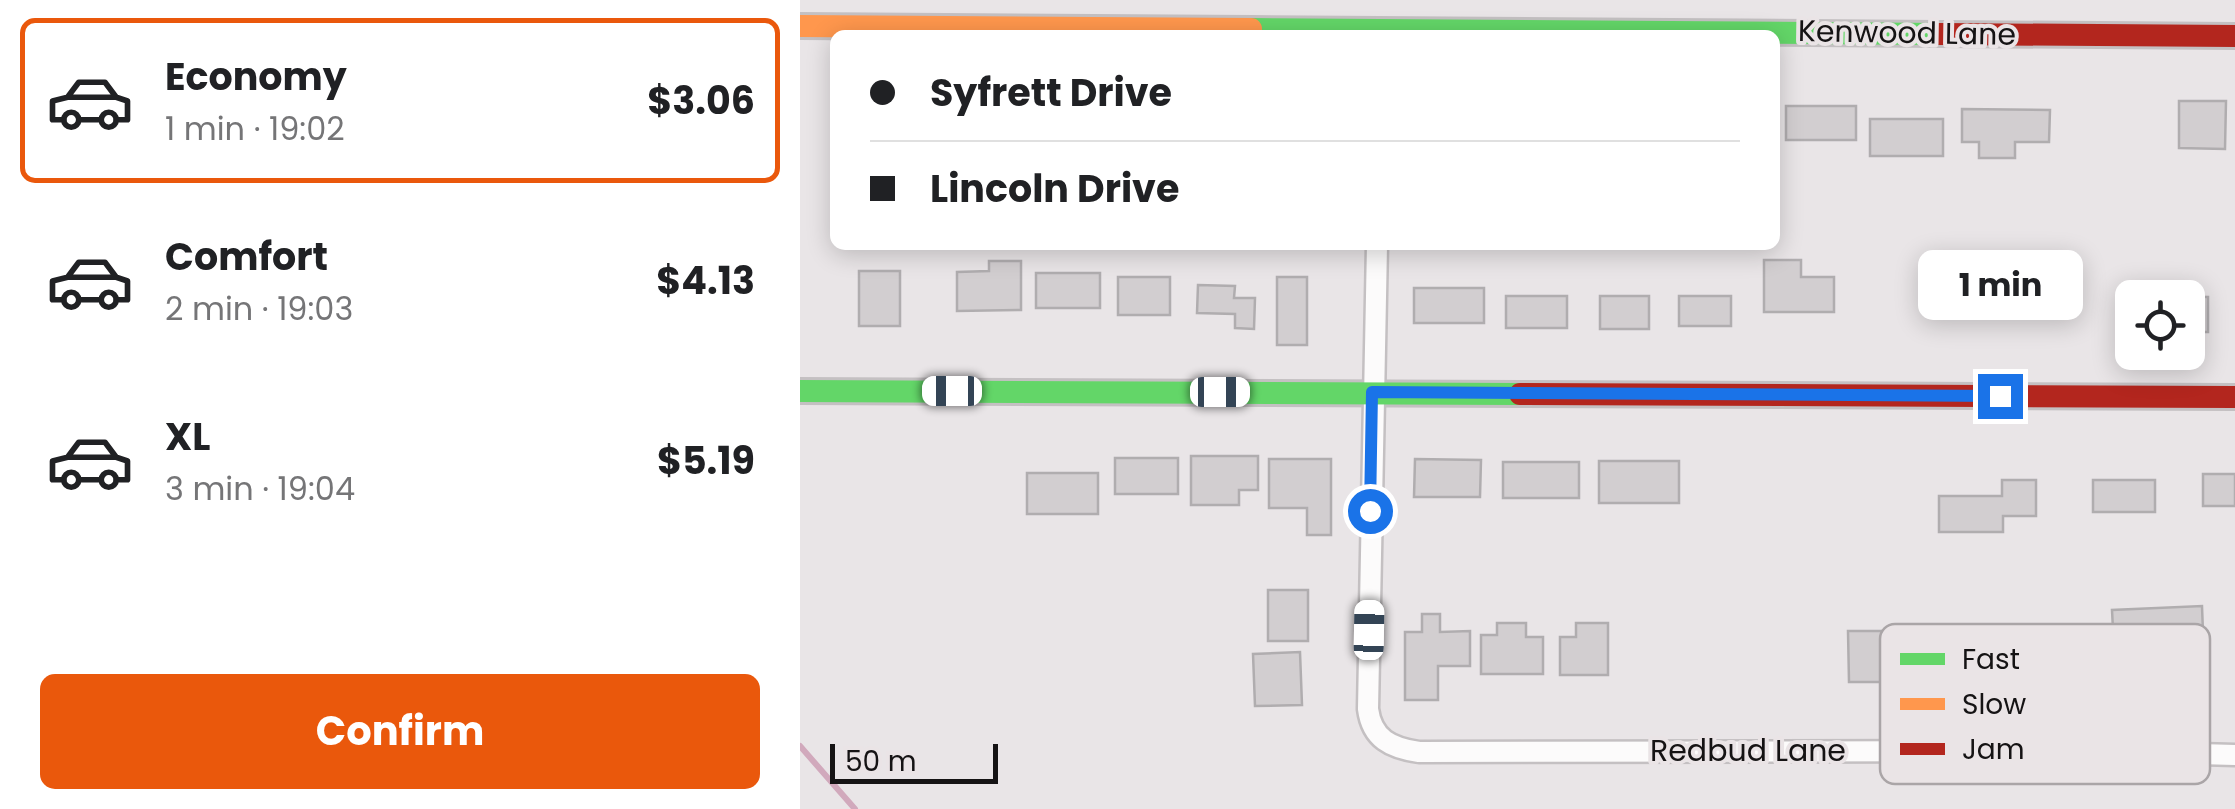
<!DOCTYPE html>
<meta charset="utf-8">
<style>
:root{--surface:#fff;--page:#f6f6f6;--text:#202124;--muted:#757577;--line:#e0e0e0;--accent:#ea580c}
body{margin:0;font-family:Poppins,sans-serif;background:var(--page);color:var(--text);height:100vh;display:flex;flex-direction:column;font-size:38px;white-space:nowrap}
*{box-sizing:border-box;margin:0}
p{font-size:32px;color:var(--muted)}
.icon{flex:none;width:55px;height:55px;fill:none;stroke:currentColor;stroke-width:2;stroke-linecap:round;stroke-linejoin:round}
.map{position:relative;flex:1;overflow:hidden}
.drawer{display:flex;flex-direction:column;background:var(--surface);width:800px}
.drawer>*{flex:none}
.hud{position:absolute;left:30px;top:30px;width:950px;height:220px;border-radius:15px;box-shadow:0 5px 25px #0003;display:grid;align-content:center;height:220px;padding:0 40px;background:var(--surface)}
.buttons{position:absolute;left:1315px;top:280px;display:grid;gap:20px}
.buttons a{display:grid;place-items:center;width:90px;height:90px;border-radius:15px;background:var(--surface);box-shadow:0 5px 25px #0003;font-size:50px}
.scale{position:absolute;left:30px;bottom:25px;width:168px;box-sizing:border-box;padding-left:10px;border:5px solid #151314;border-top:0;font-size:28px;line-height:35px;white-space:nowrap;color:#151314;-webkit-text-stroke:8px #eae4e6;paint-order:stroke}
.end{position:absolute;width:45px;height:45px;margin:-22px;border:12px solid #1a73e8;background:#fff;box-shadow:0 0 0 5px #fff}
.from{border-radius:50%}
.bubble{position:absolute;height:70px;border-radius:15px;background:var(--surface);box-shadow:0 5px 25px #0003;font-size:32px;font-weight:700;line-height:70px;text-align:center}
.car{position:absolute;width:30px;height:60px;margin:-30px -15px;border-radius:12px;box-shadow:0 0 8px 2px #0007;background:linear-gradient(#fff 24%,#345 0 40%,#fff 0 76%,#345 0 86%,#fff 0)}
.hud b{display:flex;align-items:center;gap:35px;height:95px;font-size:38px}
.hud b+b{border-top:2px solid var(--line)}
.hud i{width:25px;height:25px;background:var(--text)}
ul{padding:18px 0 0;list-style:none}
li{display:flex;align-items:center;gap:30px;height:165px;margin:0 20px 15px;padding:0 20px;border:5px solid transparent;border-radius:15px}
li div{flex:1}
li b{display:block;font-size:38px}
li em{font-style:normal;font-weight:700}
li.current{border-color:var(--accent)}
li>.icon{width:90px;height:90px;stroke-width:1.5}
.primary-button{display:flex;gap:20px;margin-top:auto;padding:20px 40px}
.primary-button a{flex:1;height:115px;border-radius:15px;background:var(--accent);color:#fff;font-size:40px;font-weight:700;line-height:115px;text-align:center}
main{display:flex;flex:1;min-height:0}
.map>svg:first-child{display:block}
</style>
<main>
<section class="drawer">
<ul>
<li class="current"><svg class="icon" aria-label="car" viewBox="0 0 24 24"><path d="M5 17H2v-5l4-1 3-4h7l3 4 3 1v5h-3M9 17h6M6 11h13"/><circle cx="7" cy="17" r="2"/><circle cx="17" cy="17" r="2"/></svg><div><b>Economy</b><p>1 min · 19:02</p></div><em>$3.06</em></li>
<li><svg class="icon" aria-label="car" viewBox="0 0 24 24"><path d="M5 17H2v-5l4-1 3-4h7l3 4 3 1v5h-3M9 17h6M6 11h13"/><circle cx="7" cy="17" r="2"/><circle cx="17" cy="17" r="2"/></svg><div><b>Comfort</b><p>2 min · 19:03</p></div><em>$4.13</em></li>
<li><svg class="icon" aria-label="car" viewBox="0 0 24 24"><path d="M5 17H2v-5l4-1 3-4h7l3 4 3 1v5h-3M9 17h6M6 11h13"/><circle cx="7" cy="17" r="2"/><circle cx="17" cy="17" r="2"/></svg><div><b>XL</b><p>3 min · 19:04</p></div><em>$5.19</em></li>
</ul>
<div class="primary-button"><a>Confirm</a></div>
</section>
<div class="map">
<svg width="1435" height="809" viewBox="0 0 1435 809">
<rect width="100%" height="100%" fill="#e9e5e7"/>
<g fill="none" stroke-linecap="round" stroke-linejoin="round">
<path stroke="#d1a9bc" stroke-width="6" d="M0,746L55,809"/>
</g>
<path fill="#d2ced0" stroke="#b0adaf" stroke-width="2.5" d="M1379,101H1426L1425,149L1379,148Z
M986,106H1056V140H986Z
M1162,109L1250,110L1249,142H1215V158H1179V142H1162Z
M1070,119H1143V156H1070Z
M964,260H1001V277H1034V312H964Z
M189,261H221V310L157,311V272L189,271Z
M59,271H100V326H59Z
M236,273H300V308H236Z
M318,277H370V315H318Z
M477,277H507V345H477Z
M398,285L435,286L434,298H455L454,329L435,328V314L397,313Z
M614,288H684V323H614Z
M706,296H767V328H706Z
M800,296H849V329H800Z
M879,296H931V326H879Z
M1345,296L1408,297V332H1388V298Z
M391,456H458V490H439V505H391Z
M315,458H378V494H315Z
M469,459H531V535H507V508H469Z
M615,459L681,460L680,497H614Z
M799,461H879V503H799Z
M703,462H779V498H703Z
M227,473H298V514H227Z
M1403,474H1435V506H1403Z
M1202,480H1236V516H1203V532H1139V496H1202Z
M1293,480H1355V512H1293Z
M468,590H508V641H468Z
M1402,606L1404,659L1370,661V647L1314,649L1312,610Z
M622,614H640V632L670,631V666H638V700H605V632H622Z
M697,623H726V637H743V674H681V635H697Z
M776,623H808V675H760V637H776Z
M1048,631H1114L1115,700H1082V682H1049Z
M500,652L502,705L455,706L453,654Z"/>
<g fill="none" stroke-linecap="round" stroke-linejoin="round">
<g stroke="#c4c0c2" stroke-width="25">
<path id="street" d="M577,245L568,709C572,739 591,748 619,752L1292,751L1435,755"/>
</g>
<g stroke="#c4c0c2" stroke-width="28">
<path id="fast" d="M451,29L1140,34
M0,391L720,394"/>
</g>
<g stroke="#c4c0c2" stroke-width="28">
<path id="slow" d="M0,26L451,29"/>
</g>
<g stroke="#c4c0c2" stroke-width="28">
<path id="jam" d="M1140,34L1435,36
M720,394L1435,397"/>
</g>
<use href="#street" stroke="#fcfbfb" stroke-width="20"/>
<use href="#fast" stroke="#63d668" stroke-width="22"/>
<use href="#slow" stroke="#ff974d" stroke-width="22"/>
<use href="#jam" stroke="#b3261e" stroke-width="22"/>
</g>
<g fill="none" stroke-linecap="round" stroke-linejoin="round">
<path stroke="#1a73e8" stroke-width="12" d="M570,511L572,392L1200,396"/>
</g>
<g text-anchor="middle" stroke-width="8" stroke-linejoin="round" paint-order="stroke">
<g font-size="30" fill="#151314" stroke="#eae4e6">
<text transform="translate(1107 33) rotate(1)" y="10">Kenwood Lane</text>
<text x="948" y="761">Redbud Lane</text>
</g>
</g>
<rect x="1080" y="624" width="330" height="160" rx="15" fill="#eae4e6" stroke="#aaa5a7" stroke-width="2.5"/>
<rect x="1100" y="653" width="45" height="12" fill="#63d668"/>
<rect x="1100" y="698" width="45" height="12" fill="#ff974d"/>
<rect x="1100" y="743" width="45" height="12" fill="#b3261e"/>
<g font-size="28" fill="#151314">
<text x="1162" y="669">Fast</text>
<text x="1162" y="714">Slow</text>
<text x="1162" y="759">Jam</text>
</g>
</svg>
<div class="buttons">
<a><svg class="icon" aria-label="locate" viewBox="0 0 24 24"><circle cx="12" cy="12" r="6"/><path d="M12 2v4M12 18v4M2 12h4M18 12h4"/></svg></a>
</div>
<div class="scale">50 m</div>
<i class="end from" style="left:570px;top:511px"></i>
<i class="end" style="left:1200px;top:396px"></i>
<div class="bubble" style="left:1118px;top:250px;width:165px">1 min</div>
<i class="car" style="left:152px;top:391px;rotate:270deg"></i>
<i class="car" style="left:420px;top:392px;rotate:90deg"></i>
<i class="car" style="left:569px;top:630px;rotate:1deg"></i>
<div class="hud">
<b><i class="from"></i>Syfrett Drive</b>
<b><i></i>Lincoln Drive</b>
</div>
</div>
</main>
